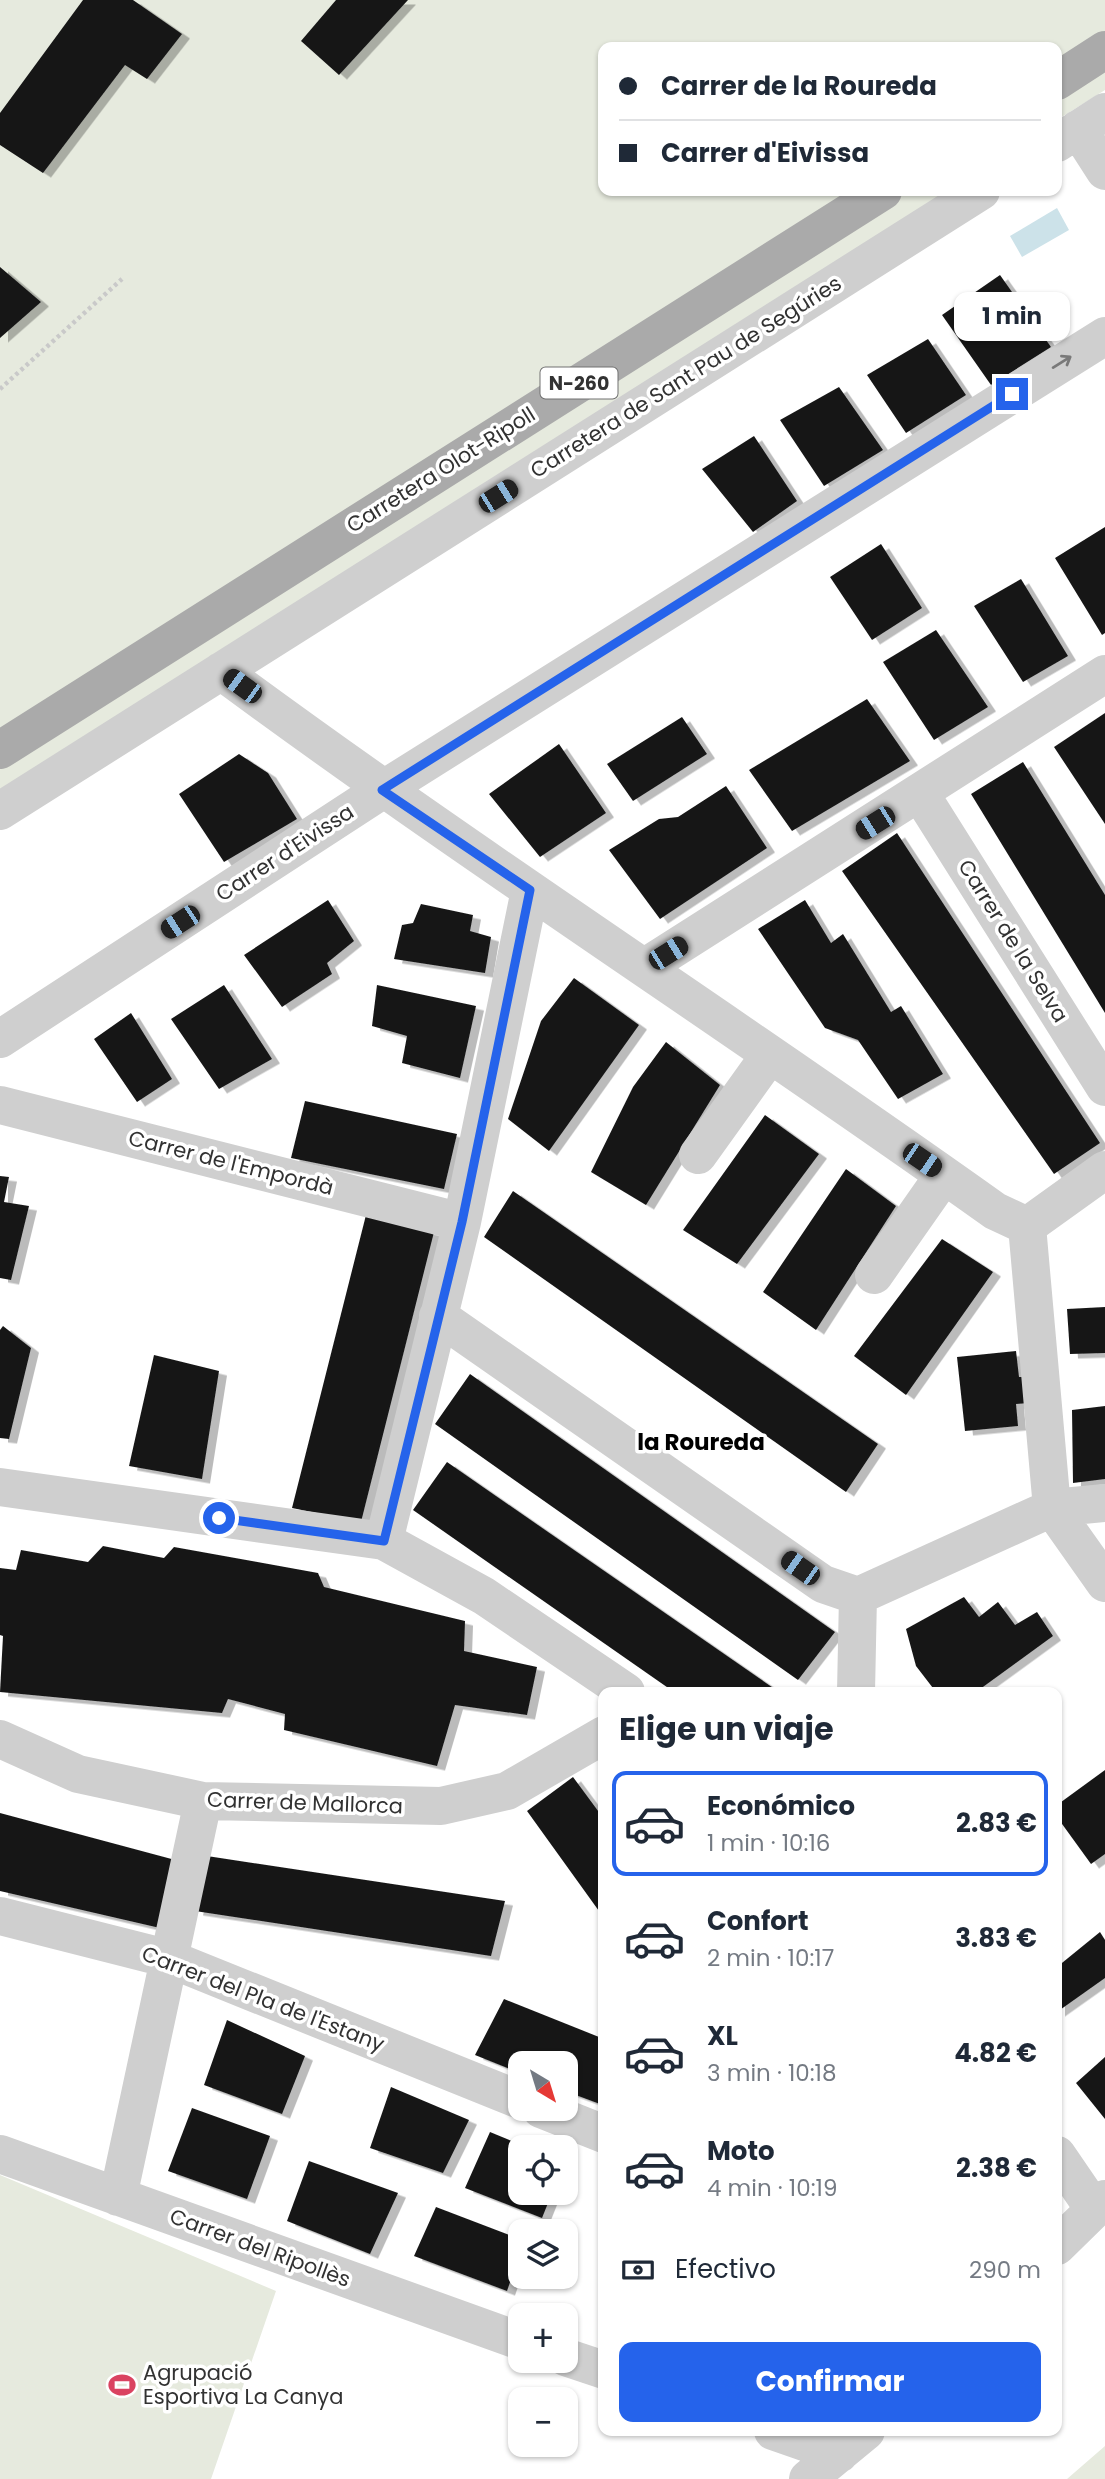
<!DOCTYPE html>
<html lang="es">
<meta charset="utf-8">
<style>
:root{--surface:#fff;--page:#f6f6f7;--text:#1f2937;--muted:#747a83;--line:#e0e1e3;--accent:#2563eb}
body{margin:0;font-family:Poppins,sans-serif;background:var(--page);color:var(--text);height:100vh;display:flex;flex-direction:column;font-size:26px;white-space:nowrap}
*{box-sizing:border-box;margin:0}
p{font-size:23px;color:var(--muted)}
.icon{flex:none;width:38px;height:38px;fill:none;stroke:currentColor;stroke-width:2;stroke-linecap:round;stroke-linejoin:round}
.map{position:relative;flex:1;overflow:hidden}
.details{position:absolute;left:598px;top:1687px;width:464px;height:749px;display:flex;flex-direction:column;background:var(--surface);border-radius:14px;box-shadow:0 2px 5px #0004}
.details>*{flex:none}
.top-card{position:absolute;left:598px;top:42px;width:464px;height:154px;border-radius:14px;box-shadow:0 2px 5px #0004;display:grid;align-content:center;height:154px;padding:0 21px;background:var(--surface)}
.needle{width:46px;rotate:142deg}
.tools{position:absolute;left:508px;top:2051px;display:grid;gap:14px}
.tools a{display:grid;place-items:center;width:70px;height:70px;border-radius:14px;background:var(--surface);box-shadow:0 2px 5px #0004;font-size:35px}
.end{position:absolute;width:32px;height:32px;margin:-16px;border:9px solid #2563eb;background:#fff;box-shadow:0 0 0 4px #fff}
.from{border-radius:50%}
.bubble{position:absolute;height:49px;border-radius:14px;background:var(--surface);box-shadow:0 2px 5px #0004;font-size:23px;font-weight:700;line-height:49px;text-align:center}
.car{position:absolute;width:21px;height:42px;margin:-21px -10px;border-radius:9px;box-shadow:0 0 5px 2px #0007;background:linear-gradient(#222 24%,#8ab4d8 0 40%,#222 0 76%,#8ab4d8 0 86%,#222 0)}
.top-card b{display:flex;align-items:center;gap:24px;height:66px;font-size:26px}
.top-card b+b{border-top:2px solid var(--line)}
.top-card i{width:18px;height:18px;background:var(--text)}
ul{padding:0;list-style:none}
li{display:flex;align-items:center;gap:21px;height:105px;margin:0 14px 10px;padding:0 7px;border:4px solid transparent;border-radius:14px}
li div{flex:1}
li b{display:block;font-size:26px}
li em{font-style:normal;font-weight:700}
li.selected{border-color:var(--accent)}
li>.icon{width:63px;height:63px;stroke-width:1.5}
h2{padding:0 21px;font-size:32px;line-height:84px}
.pay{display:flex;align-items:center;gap:18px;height:77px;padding:0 21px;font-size:26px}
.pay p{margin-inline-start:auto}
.button{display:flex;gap:14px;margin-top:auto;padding:14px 21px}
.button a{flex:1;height:80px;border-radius:14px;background:var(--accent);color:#fff;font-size:28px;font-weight:700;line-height:80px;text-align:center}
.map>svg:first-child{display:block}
</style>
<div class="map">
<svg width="1105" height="2479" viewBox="0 0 1105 2479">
<defs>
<filter id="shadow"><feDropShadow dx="8" dy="4.5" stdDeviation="0" flood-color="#0004"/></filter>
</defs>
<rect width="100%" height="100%" fill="#fff"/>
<path fill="#e6eade" d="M0,0H1105V90L1057,120V47H604V191H947L0,790Z
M0,2175L276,2291L211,2479H0Z
M1105,2446V2479H1067Z"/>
<path fill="#cce2e9" d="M1057,208L1069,230L1022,257L1010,236Z"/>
<path fill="#191919" filter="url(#shadow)" d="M83,0H133L182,34L147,79L125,65L43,173L0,145V113Z
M336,0H408L339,75L301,41Z
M0,267L41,302L0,338Z
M1000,275L1051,347L991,385L942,315Z
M928,339L966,395L906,433L867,375Z
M839,387L883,450L824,486L780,420Z
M754,436L797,501L753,532L702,469Z
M1105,527V633L1102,635L1055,558Z
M881,544L922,608L872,640L830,577Z
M1021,579L1068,656L1023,682L974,606Z
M936,630L988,707L934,740L883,662Z
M867,699L910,761L792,831L749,770Z
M1105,713V824L1054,747Z
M682,717L707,754L633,801L607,764Z
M559,744L606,813L540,857L489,794Z
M239,754L268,773L297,819L224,862L179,794Z
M1023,762L1105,895V1013L971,794Z
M726,786L767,848L660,919L609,850L659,819L678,817Z
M897,833L1100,1143L1054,1174L842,871Z
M328,900L354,941L327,963L332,974L282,1007L244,955Z
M805,900L831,943L843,934L891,1012L901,1006L943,1074L898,1099L858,1040L825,1028L758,929Z
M421,904L473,915L470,931L491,937L485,973L394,959L402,925L413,923Z
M574,978L639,1025L549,1151L508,1119L541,1021Z
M224,985L272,1059L219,1089L171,1019Z
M377,985L476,1006L460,1078L402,1063L407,1036L372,1026Z
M131,1013L172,1079L137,1102L94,1039Z
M666,1042L720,1085L646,1205L591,1172L633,1087Z
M305,1101L457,1134L444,1189L291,1158Z
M765,1115L819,1154L737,1264L683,1230Z
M846,1169L896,1206L816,1330L763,1292Z
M0,1176L9,1177L4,1202L29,1206L11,1280L0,1278Z
M513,1191L878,1444L846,1492L484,1237Z
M366,1215L434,1232L361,1522L292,1508Z
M942,1239L993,1272L906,1395L854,1356Z
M1105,1307V1353L1070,1354L1067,1309Z
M3,1326L31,1348L9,1439L0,1438V1330Z
M1016,1351L1019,1377H1026L1029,1403L1016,1404L1018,1426L965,1431L957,1357Z
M154,1355L219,1371L202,1479L129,1466Z
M470,1374L835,1632L798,1680L435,1424Z
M1105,1406V1479L1073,1483L1072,1410Z
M447,1462L779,1692H674L413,1510Z
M103,1546L164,1558L174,1547L318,1573L324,1587L465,1621L464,1651L537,1667L527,1715L455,1705L437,1766L284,1730L285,1714L228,1699L222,1713L0,1692L3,1636L0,1635V1568L16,1570L21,1550L88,1562Z
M964,1597L979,1617L998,1602L1015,1625L1037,1612L1053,1636L976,1692H936L916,1666L906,1629Z
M1105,1770V1854L1091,1864L1057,1817V1805Z
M573,1777L604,1819V1918L527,1811Z
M0,1813L179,1861L160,1928L0,1891Z
M207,1856L505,1901L491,1956L195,1911Z
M1100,1932L1105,1940V1978L1057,2012V1967Z
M504,1999L604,2039V2092L600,2104L565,2091V2063H520V2073L475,2055Z
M227,2020L305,2056L282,2114L204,2085Z
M1105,2057V2119L1076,2083Z
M391,2087L469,2120L443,2173L370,2148Z
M192,2108L270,2136L247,2199L168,2171Z
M490,2132L526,2147H520V2193H552L542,2218L465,2188Z
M309,2161L398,2193L370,2254L287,2221Z
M436,2207L520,2239V2253L507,2291L414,2256Z"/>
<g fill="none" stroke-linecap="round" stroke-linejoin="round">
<path stroke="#c9c9c9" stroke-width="4.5" stroke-dasharray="3.5 3.5" stroke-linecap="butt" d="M0,389L122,279"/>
<path stroke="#cfcfcf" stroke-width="38" d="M1078,129L1105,171
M1057,143L1105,112
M221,671C474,858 739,1028 995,1211L1027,1226
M921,795L1105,1087
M0,811L981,191
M645,967L1105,674
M0,1039L382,790L1105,336
M0,1105L462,1222
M698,1155L769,1056
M1105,1170L1027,1226L1052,1508L1105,1583
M874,1275L944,1175
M438,1316L823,1584L858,1596
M0,1487L384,1541L484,1596L626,1692
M384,1541L462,1222L530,890
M856,1692L858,1596L1052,1508L1105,1503
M0,1739L78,1774L203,1801L441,1806L507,1791L604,1735
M0,1916L170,1959L520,2100
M541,2109L604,2134
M0,2154L520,2341
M1057,2155L1094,2209
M118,2197L203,1801
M1057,2246L1105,2199
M565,2357L604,2370
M773,2431L839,2454
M808,2479L866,2431"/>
<path stroke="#aaa" stroke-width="38" d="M1057,81L1105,50
M0,750L883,191"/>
</g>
<defs><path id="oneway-shaft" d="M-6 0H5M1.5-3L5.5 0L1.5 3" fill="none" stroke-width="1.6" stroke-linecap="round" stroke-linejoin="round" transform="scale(1.75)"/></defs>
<use stroke="#797979" href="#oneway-shaft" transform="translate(1062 362) rotate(-32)"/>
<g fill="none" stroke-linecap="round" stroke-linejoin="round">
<path stroke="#2563eb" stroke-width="9" d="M219,1518L384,1541L462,1222L530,890L382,790L1012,394"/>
</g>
<defs>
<g id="stadium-bare" transform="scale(2.1)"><path d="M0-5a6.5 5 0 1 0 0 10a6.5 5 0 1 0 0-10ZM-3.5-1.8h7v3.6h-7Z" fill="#da4361" stroke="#fff" stroke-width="2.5" paint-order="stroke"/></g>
</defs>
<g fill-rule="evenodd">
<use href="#stadium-bare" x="122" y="2385"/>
</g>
<g text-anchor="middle" stroke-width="7" stroke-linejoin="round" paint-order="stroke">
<rect fill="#fff" stroke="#707070" stroke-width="2" x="540.5" y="367.5" width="77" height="31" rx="5"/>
<g font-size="19" font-weight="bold" fill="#323232">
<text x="579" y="390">N-260</text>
</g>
<g font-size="21" fill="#323232" stroke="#fff">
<text transform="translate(686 377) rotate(-32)" y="7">Carretera de Sant Pau de Segúries</text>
<text transform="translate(441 470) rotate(-32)" y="7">Carretera Olot-Ripoll</text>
<text transform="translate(285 853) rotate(-33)" y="7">Carrer d'Eivissa</text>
<text transform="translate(1013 941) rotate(58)" y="7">Carrer de la Selva</text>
<text transform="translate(231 1163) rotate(14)" y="7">Carrer de l'Empordà</text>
<text transform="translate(305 1803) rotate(2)" y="7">Carrer de Mallorca</text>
<text transform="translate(263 1999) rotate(21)" y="7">Carrer del Pla de l'Estany</text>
<text transform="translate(260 2248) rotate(20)" y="7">Carrer del Ripollès</text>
</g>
<g font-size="21" fill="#323232" stroke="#fff" text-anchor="start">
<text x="143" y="2380">Agrupació<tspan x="143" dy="24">Esportiva La Canya</tspan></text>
</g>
<g font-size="23" font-weight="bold" fill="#000" stroke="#fff">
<text x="701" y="1450">la Roureda</text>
</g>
</g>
</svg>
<div class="tools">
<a><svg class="needle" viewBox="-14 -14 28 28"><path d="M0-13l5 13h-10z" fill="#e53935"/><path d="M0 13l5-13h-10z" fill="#747a83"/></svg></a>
<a><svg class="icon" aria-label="locate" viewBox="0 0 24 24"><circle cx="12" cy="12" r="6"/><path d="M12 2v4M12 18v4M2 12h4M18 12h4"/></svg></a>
<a><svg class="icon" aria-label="layers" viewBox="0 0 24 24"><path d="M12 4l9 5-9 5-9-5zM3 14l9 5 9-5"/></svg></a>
<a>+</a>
<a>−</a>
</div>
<i class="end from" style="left:219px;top:1518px"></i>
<i class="end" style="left:1012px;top:394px"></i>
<div class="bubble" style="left:954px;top:292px;width:116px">1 min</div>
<i class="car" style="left:498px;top:496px;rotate:58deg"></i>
<i class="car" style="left:242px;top:686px;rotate:306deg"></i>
<i class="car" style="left:875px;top:823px;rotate:238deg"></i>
<i class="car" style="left:180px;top:922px;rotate:237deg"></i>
<i class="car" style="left:668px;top:953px;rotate:58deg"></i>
<i class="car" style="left:922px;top:1160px;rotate:124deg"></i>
<i class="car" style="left:800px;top:1568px;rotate:305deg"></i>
<div class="top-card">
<b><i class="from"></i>Carrer de la Roureda</b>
<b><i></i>Carrer d'Eivissa</b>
</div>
<section class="details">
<h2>Elige un viaje</h2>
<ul>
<li class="selected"><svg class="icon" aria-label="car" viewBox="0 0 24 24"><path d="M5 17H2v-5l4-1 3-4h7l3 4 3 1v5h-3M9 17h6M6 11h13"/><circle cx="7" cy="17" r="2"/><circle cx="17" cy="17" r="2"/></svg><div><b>Económico</b><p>1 min · 10:16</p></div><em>2.83 €</em></li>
<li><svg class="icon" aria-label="car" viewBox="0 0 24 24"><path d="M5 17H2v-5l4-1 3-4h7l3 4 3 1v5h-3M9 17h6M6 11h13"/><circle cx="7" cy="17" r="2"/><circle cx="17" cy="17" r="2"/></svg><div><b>Confort</b><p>2 min · 10:17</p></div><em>3.83 €</em></li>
<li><svg class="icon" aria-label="car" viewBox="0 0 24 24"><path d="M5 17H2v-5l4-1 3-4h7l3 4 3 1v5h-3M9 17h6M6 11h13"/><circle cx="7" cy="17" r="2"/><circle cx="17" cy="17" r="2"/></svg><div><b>XL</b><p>3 min · 10:18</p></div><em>4.82 €</em></li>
<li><svg class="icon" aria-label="car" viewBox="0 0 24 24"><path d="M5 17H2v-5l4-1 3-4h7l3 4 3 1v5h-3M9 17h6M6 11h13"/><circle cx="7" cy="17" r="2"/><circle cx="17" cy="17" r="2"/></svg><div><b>Moto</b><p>4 min · 10:19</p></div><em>2.38 €</em></li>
</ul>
<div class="pay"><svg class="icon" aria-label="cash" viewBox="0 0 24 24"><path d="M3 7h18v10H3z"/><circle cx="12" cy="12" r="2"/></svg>Efectivo<p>290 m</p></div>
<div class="button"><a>Confirmar</a></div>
</section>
</div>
